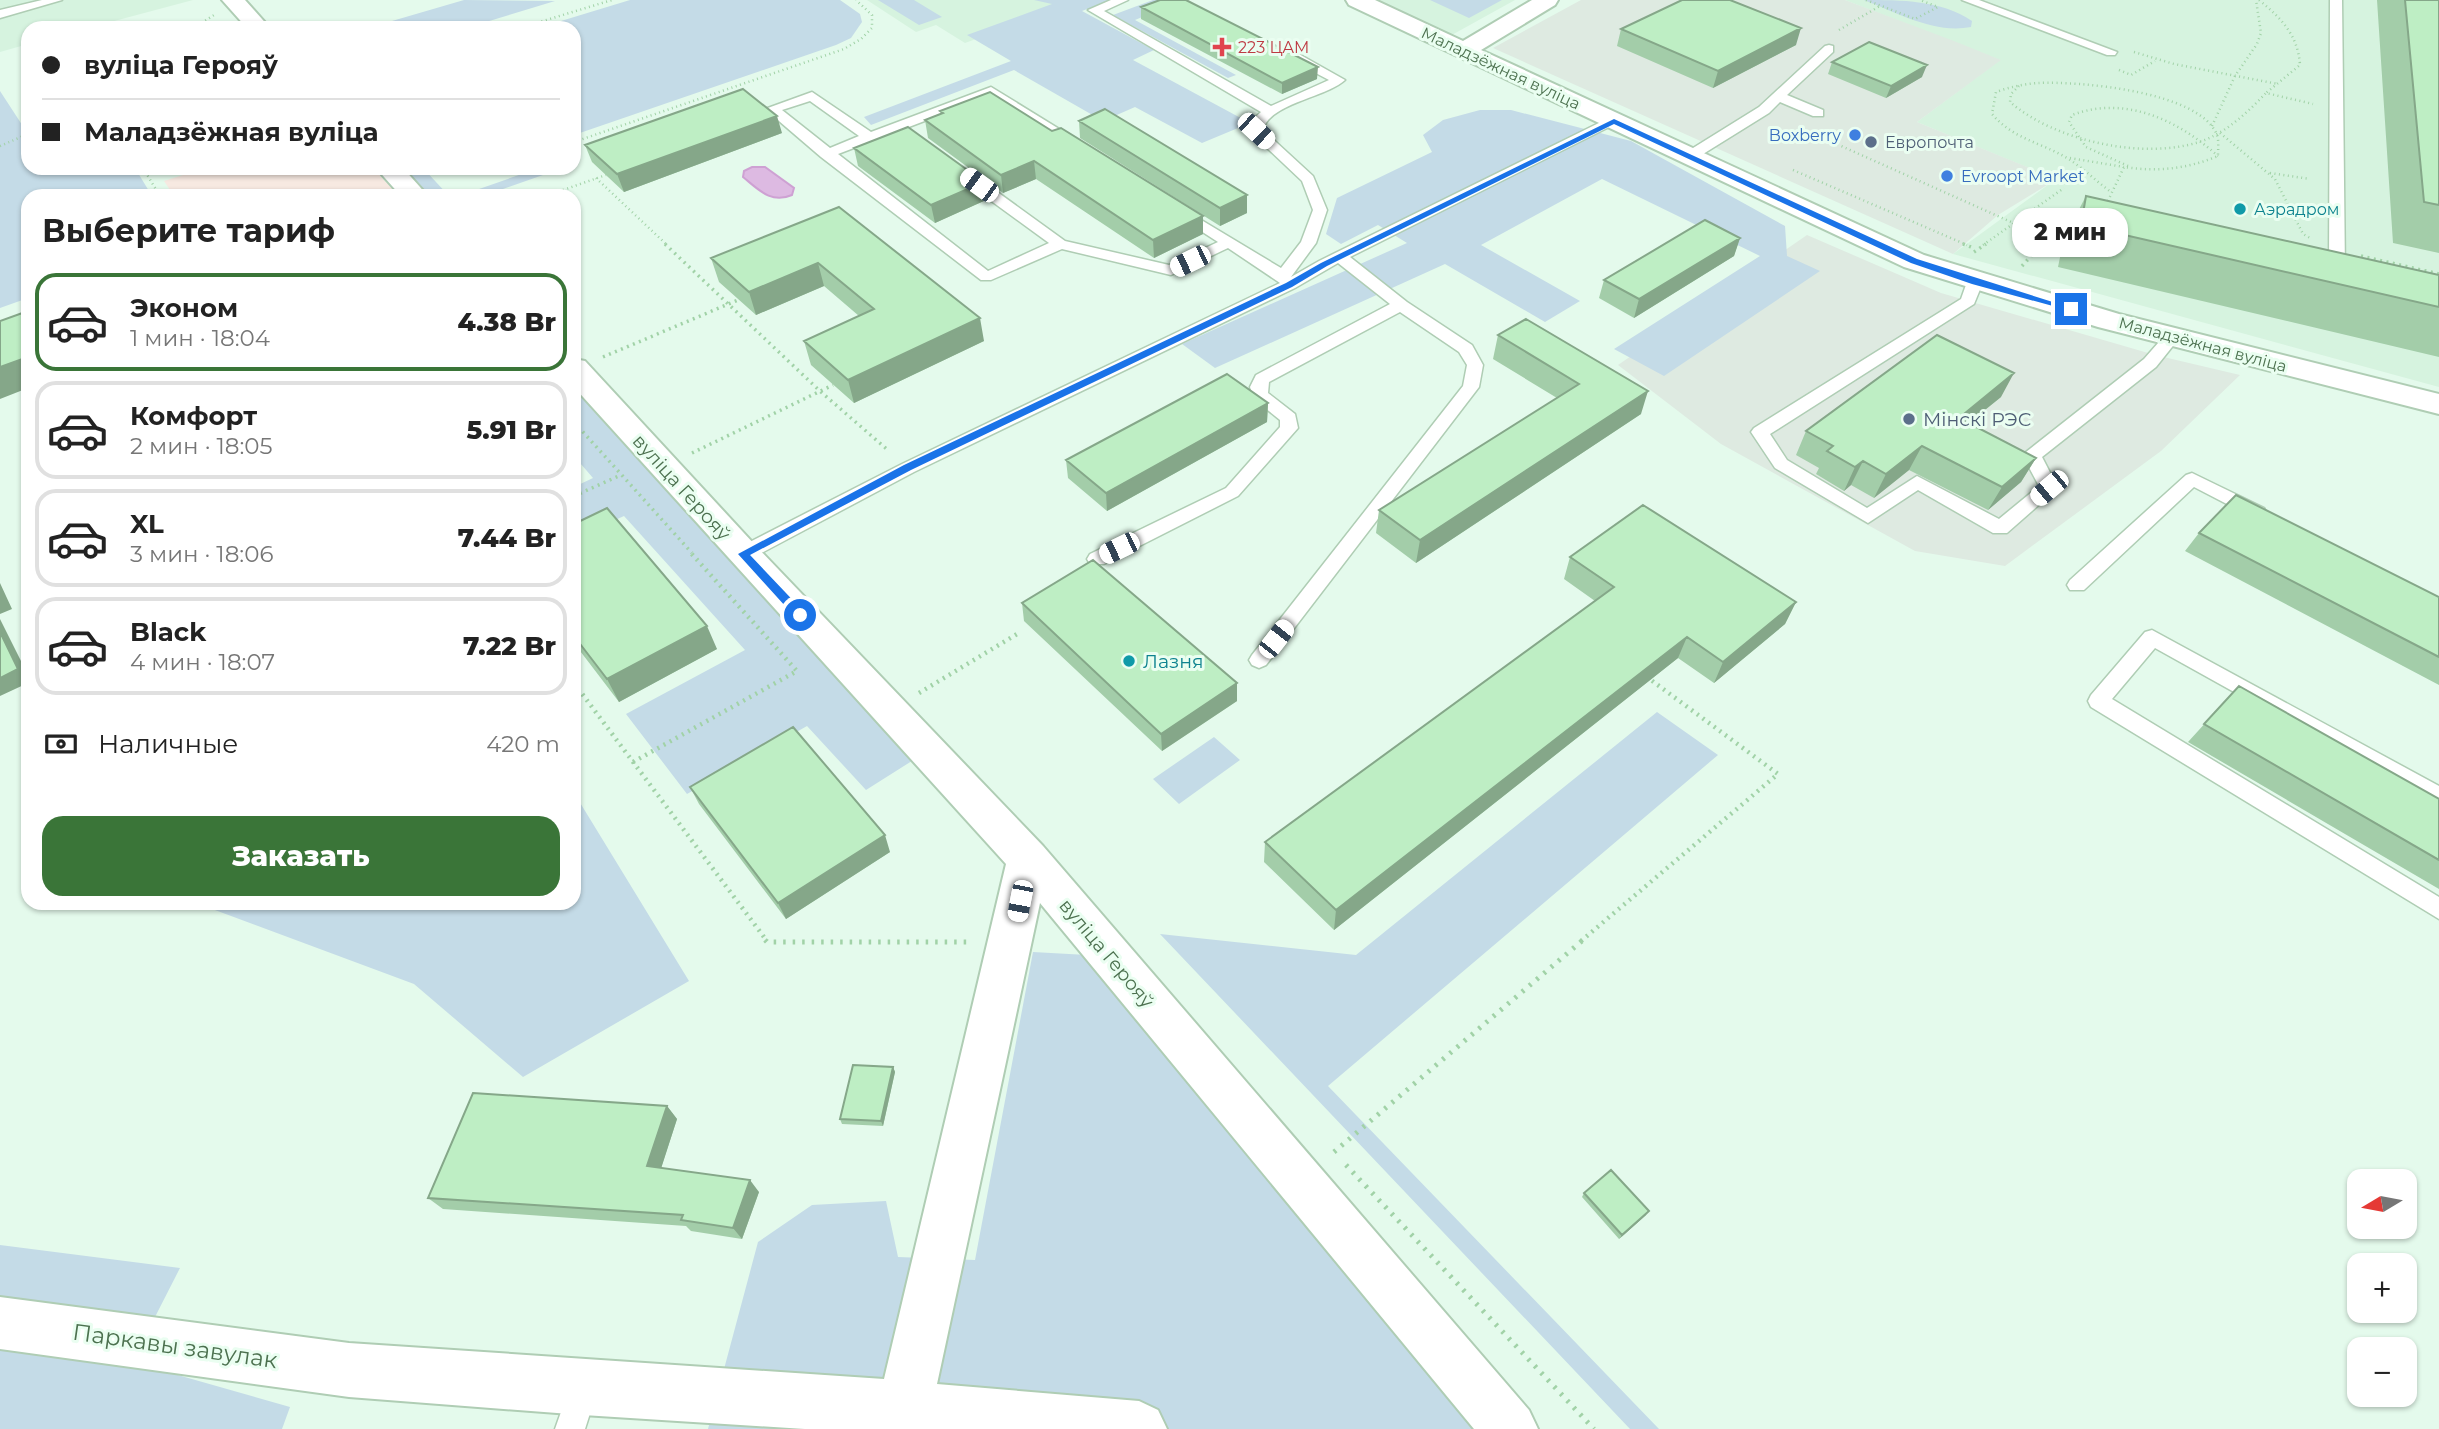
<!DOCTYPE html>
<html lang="ru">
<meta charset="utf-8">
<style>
:root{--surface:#fff;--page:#f6f6f6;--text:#222;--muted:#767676;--line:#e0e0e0;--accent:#3a7538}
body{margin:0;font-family:Montserrat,sans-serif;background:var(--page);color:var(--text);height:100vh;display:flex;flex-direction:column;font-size:26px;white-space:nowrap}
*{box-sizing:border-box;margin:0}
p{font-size:23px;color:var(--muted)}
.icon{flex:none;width:38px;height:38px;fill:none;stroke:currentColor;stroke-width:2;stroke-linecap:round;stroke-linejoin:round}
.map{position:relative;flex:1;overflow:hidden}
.panel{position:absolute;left:21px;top:189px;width:560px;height:721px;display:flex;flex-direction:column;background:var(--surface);border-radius:21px;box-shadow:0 2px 5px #0004}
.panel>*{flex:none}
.banner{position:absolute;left:21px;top:21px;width:560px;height:154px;border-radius:21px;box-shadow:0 2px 5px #0004;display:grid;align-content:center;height:154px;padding:0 21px;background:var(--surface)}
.needle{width:46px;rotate:260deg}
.controls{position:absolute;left:2347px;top:1169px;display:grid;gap:14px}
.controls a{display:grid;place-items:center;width:70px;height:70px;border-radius:14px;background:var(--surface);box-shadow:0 2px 5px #0004;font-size:35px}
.end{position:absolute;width:32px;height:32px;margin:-16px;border:9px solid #1a73e8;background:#fff;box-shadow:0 0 0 4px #fff}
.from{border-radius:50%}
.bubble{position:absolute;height:49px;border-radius:21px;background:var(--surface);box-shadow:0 2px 5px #0004;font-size:23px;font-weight:800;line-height:49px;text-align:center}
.car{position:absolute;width:21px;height:42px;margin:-21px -10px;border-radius:9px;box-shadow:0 0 5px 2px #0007;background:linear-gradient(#fff 24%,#345 0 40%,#fff 0 76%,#345 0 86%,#fff 0)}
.banner b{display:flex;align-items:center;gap:24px;height:66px;font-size:26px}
.banner b+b{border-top:2px solid var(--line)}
.banner i{width:18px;height:18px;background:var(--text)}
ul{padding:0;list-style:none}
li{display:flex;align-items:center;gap:21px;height:98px;margin:0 14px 10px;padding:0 7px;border:4px solid var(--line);border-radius:21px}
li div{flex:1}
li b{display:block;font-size:26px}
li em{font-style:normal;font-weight:800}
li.on{border-color:var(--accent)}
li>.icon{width:63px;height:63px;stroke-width:1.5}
h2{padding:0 21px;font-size:32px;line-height:84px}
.pay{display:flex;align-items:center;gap:18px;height:77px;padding:0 21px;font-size:26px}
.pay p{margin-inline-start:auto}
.action{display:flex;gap:14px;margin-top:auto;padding:14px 21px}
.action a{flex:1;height:80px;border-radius:21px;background:var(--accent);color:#fff;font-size:28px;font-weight:800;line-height:80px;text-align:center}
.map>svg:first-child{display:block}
</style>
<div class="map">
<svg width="2439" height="1429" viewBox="0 0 2439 1429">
<rect width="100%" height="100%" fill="#e4faec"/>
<path fill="#d6f3df" d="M0,0H193L88,28H28V44L0,52Z
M867,0H1082L965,43L936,25L916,32Z
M1373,0H1515L1450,36Z
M1845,0H2439V387L1953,254L2056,179L1917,122L2000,60Z"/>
<path fill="#deeae1" d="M1581,0H1845L1954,41L2001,60L1917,122L2057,179L1998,215L1953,254L1493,48Z
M1807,235L1941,293L2155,355L2240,375L2161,451L2005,566L1915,551L1721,444L1618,365Z"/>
<path fill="#f7e9e1" d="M205,168H373L399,196H174L164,181Z"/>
<path fill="#c4dbe7" d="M464,0L555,1L466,28H368Z
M630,0H840L860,14L862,22L851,38L836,45L574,135V28H538Z
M878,0H914L942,17L919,25Z
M1034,0H1110L1082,11L1154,50L1133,60L1250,123L1202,143L1135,107L1103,121L1014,70L871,125L864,117L1011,61L967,35L1052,4Z
M1153,0H1165L1174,4L1135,20L1236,75L1228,78L1113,15Z
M1430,0H1502L1469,18Z
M1864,0C1901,0 1941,0 1972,21L1971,27C1934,34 1898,13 1864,0Z
M0,91L28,134V168H135L152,196H28V298L0,308Z
M1480,110H1511L1631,141L1785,226L1787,256L1820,271L1664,376L1614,349L1760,256L1602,179L1481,245L1580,301L1545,322L1445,264L1215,368L1182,344L1407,243L1378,225L1341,244L1326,234L1337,198L1432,152L1423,135L1443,120Z
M402,168H423L449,196H428Z
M539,168H563L483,196H459Z
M574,383L915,759L866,790L807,726L687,794L626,714L745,650L624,516L574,539V487L593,478L574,456Z
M1657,712L1718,755L1328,1086L1659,1429H1630L1160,934L1356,955Z
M1214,737L1240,760L1179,804L1153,779Z
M579,801L689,981L523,1077L414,984L196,903H574V803Z
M1033,952L1087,955L1497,1429H708L758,1242L812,1205L886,1201L898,1257L975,1260Z
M0,1245L180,1268L132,1362L290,1407L282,1429H0Z"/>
<path fill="#ddbae2" stroke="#cea1d3" stroke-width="2" d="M752,167H765L794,188L792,195C771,204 759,190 743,177L744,171Z"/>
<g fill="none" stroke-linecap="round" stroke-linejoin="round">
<g stroke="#afcdb4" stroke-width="3">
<path id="lane" d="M42,0H62L0,18V10Z
M1111,0H1128L1104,11L1271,106L1329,80L1289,59V53H1297L1345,80C1327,97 1268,104 1263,130L1313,176L1327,210L1316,243L1291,277L1319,261L1609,118H1619L1621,121L1350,257L1407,302L1472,345L1483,365L1479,387L1266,665L1259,668L1252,665L1249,660L1252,655L1463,386L1467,365L1459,352L1400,312L1269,382L1268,393L1295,414L1298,428L1238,496L1104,564H1090L1087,559L1090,554L1226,488L1280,427V420L1254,399L1250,387L1256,375L1390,304L1338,263L1295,288L914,472L750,559H736L734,554L736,549L902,464L1280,283L1228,248L1171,275L1062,249L991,280H981L821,157L765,109L812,92L871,132L991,87L1082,143V149H1072L990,96L838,154L988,271L1049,243L957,176V170H967L1065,241L1169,265L1218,242L1173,213L1171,210L1178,206L1281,268L1301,242L1313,210L1302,181L1249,131L1251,121L1261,112L1088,10ZM810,101L859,136L830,148L782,110Z
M1962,0H1979L2117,52L2115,55H2107Z
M2330,0H2342L2345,273L2337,278L2329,273Z
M1829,45L1833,46V52L1787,95L1823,110V116H1813L1780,102L1769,113L1695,159H1685V153L1759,107L1825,46Z
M1975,277L1983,282L1974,304L1770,434L1787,460L1867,508L1917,476L1999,519L2039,486L2023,456L2026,452L2144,359L2166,334L2172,332L2180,337L2156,367L2042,457L2058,488L2007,533H1993L1918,490L1868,523L1775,468L1751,432L1754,428L1961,299L1967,282Z
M2192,473L2264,508L2266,512L2264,516H2250L2194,487L2084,590H2070L2067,585L2070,580L2186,475Z
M2152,630L2439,786V806L2155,648L2112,699L2439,897V919L2091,707L2088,701L2091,695L2145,632Z
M583,1373L593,1378L598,1388L585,1429H555L573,1378Z"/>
</g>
<g stroke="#afcdb4" stroke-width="4">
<path id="street" d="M222,0H245L270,28H247Z
M1346,0H1375L1463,41L1532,0H1558L1555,5L1481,50L1924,255L2119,314L2439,394V414L2098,327L1904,267L1349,5Z
M376,168H403L428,196H401Z
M574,359L585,361L755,545L1043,846L1529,1410L1538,1429H1474L1040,903L937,1384L1139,1401L1158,1410L1167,1429H805L583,1415L349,1397L0,1349V1297L349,1343L884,1379L1006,864L574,387Z"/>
</g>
<path stroke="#a1d2a7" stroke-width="2.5" stroke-dasharray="1 3.5" stroke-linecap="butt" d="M1866,0L1915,19L1938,7L1920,0
M2259,0C2281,18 2298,35 2300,65L2266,93
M194,28L214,15
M520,28L612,0
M1839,30L1880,6
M2134,52L2174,64L2278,84
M2119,70L2131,75L2155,61
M2019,86L2011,94L2010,102C2055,141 2145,161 2202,141C2227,132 2248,112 2266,93L2313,104
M2212,126L2235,76L2257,44L2261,33L2256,0
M2220,133L2275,179L2303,234L2310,238
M1821,137L2047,238L2067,218L2080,221
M574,142L844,49L861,39L872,28V15L856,0
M0,146L28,134
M2070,158L2124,167
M2128,166L2086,147L2069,122L2072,115C2125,95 2178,120 2218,156
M143,168L160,196
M1793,170L1967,245
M2270,173L2310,179
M596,178L667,245
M546,196L606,175
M2106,205L2124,167C2157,172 2187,169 2218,156C2218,150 2219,140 2217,135C2200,91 2078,81 2038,83C2024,84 2010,87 1996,92L1992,114C2013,139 2040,142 2067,158C2083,168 2096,181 2111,192
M1983,245L2064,188
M2040,245L2047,238"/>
<path stroke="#a1d2a7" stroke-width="3.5" stroke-dasharray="2 4.5" stroke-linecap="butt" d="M665,244L821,392L889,451
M1963,244L1971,247
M1974,252L1986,244
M2361,256L2439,274
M2022,266L2042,244
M603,357L738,300
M574,422L692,553
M692,453L833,385
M574,496L621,475"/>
<path stroke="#a1d2a7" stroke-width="4.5" stroke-dasharray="2 5" stroke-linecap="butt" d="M574,683L767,941
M919,693L1017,634
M633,762L797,671L690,552
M1581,941L1778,774L1651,680"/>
<path stroke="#a1d2a7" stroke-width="5" stroke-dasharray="2.5 7" stroke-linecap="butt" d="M765,940L767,942H968
M1334,1152L1583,940
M1346,1165L1594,1429"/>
<use href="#lane" fill="#fff" fill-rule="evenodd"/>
<use href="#street" fill="#fff" fill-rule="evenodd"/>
</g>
<path fill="#a3cda9" d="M2377,0H2439V253L2393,243Z
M1141,7L1317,79L1282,94L1141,19Z
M1621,29L1796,45L1713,88L1617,46Z
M1832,62L1922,77L1886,98L1828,74Z
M940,111L1052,131L1203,216V234L1154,258L1036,179L1003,193L928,138L925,120L941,114Z
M1079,121L1247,213L1220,226L1080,138Z
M782,133L624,192L592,162L585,145Z
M854,148L986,200L935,223L858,166Z
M2086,196L2439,275V357L2058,267L2064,238Z
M839,207L984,341L854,403L811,365L804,341L859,316L824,286L756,315L719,282L711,258Z
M1740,238L1734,256L1634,318L1599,298L1604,280Z
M1498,335L1641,414L1416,563L1376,533L1379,510L1557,398L1493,359Z
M2001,397L1969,423L2036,458L2021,482L1988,510L1909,470L1874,498L1851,485L1844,491L1816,474L1819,468L1796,455L1806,431Z
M1268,403L1267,422L1107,511L1068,478L1066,460Z
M574,524L717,649L619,702L574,643Z
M2199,533L2439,597V685L2185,551Z
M1570,557L1796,602L1785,624L1714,683L1678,658L1334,930L1264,862L1265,842L1595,601L1564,579Z
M1022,603L1237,701L1162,751L1024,621Z
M2239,686L2439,799V889L2188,742Z
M690,787L890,852L786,919L699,804Z
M893,1067L895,1072L883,1126L842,1124L840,1119Z
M667,1106L677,1119L661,1168L759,1192L742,1239L691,1231L686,1226L443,1209L428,1198Z
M1584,1193L1646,1215L1619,1239L1582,1197Z"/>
<path fill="#85a789" d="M1801,28L1796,45L1713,88L1718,71Z
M1927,65L1922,77L1886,98L1891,86Z
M1318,67L1317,79L1282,94V83Z
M777,116L782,133L624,192L617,174Z
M1034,161L1036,179L1003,193L1001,175Z
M984,182L986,200L935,223L931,205Z
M1247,195V213L1220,226V208Z
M1203,216V234L1154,258L1153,240Z
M1740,238L1734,256L1634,318L1639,299Z
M818,263L824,286L756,315L749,292Z
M980,318L984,341L854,403L848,380Z
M28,357V388L0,399V367Z
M2014,373L2001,397L1946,441L1959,418Z
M1648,391L1641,414L1416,563L1420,540Z
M1268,403L1267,422L1107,511L1106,493Z
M1922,446L1909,470L1874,498L1886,474Z
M2036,458L2021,482L1988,510L2002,487Z
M1863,461L1851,485L1844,491L1855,467Z
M0,583L12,609L0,614Z
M1796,602L1785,624L1714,683L1723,662Z
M0,619L28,675V683L0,696Z
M707,626L717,649L619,702L607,679Z
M1687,637L1678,658L1334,930L1336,910Z
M1237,683V701L1162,751L1161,734Z
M885,835L890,852L786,919L778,903Z
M893,1067L895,1072L883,1126L881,1121Z
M667,1106L677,1119L658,1178L647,1166Z
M750,1180L759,1192L742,1239L733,1228Z
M1649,1211L1646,1215L1619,1239L1622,1235Z"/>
<path fill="#beeec4" stroke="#85a789" stroke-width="2" d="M1160,0H1186L1318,67L1282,83L1141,7Z
M1682,0H1730L1801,28L1718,71L1621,29Z
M2405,0H2439V205L2424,202Z
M1869,42L1927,65L1891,86L1832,62Z
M743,89L777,116L617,174L585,145Z
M990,92L1052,131L1061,128L1203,216L1153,240L1034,161L1001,175L925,120L943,113L940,111Z
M1105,109L1247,195L1220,208L1079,121Z
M908,127L984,182L931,205L854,148Z
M2086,196L2439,275V307L2081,225Z
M839,207L980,318L848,380L804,341L874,309L818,263L749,292L711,258Z
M1705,220L1740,238L1639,299L1604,280Z
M28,311V357L0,367V321Z
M1526,319L1648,391L1420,540L1379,510L1579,384L1498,335Z
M1937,335L2014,373L1959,418L2036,458L2002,487L1922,446L1886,474L1863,461L1855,467L1827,451L1833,446L1806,431Z
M1227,374L1268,403L1106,493L1066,460Z
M2236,495L2439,597V657L2199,533Z
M1643,505L1796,602L1723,662L1687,637L1336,910L1265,842L1614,587L1570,557Z
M607,508L707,626L607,679L574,636V524Z
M1093,560L1237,683L1161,734L1022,603Z
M0,632L18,669L0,678Z
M2239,686L2439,799V860L2204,724Z
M793,727L885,835L778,903L690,787Z
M853,1065L893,1067L881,1121L840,1119Z
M473,1093L667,1106L647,1166L750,1180L733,1228L681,1220L683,1215L428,1198Z
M1611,1170L1649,1211L1622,1235L1584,1193Z"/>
<path fill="#1a73e8" d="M1614,119L1917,259L2075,309L2071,311L1972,284L1911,263L1614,124L1327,266L1292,287L911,470L750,555L804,612V618H796L738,554L904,465L1286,283L1321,263Z"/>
<path fill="#e0444e" stroke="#eafef1" stroke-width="2.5" d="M1218.5 36.5h7v7h7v7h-7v7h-7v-7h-7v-7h7z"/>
<g fill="#3f7fe0" stroke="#eafef1" stroke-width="2.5">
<circle cx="1855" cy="135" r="7"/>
<circle cx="1947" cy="176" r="7"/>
</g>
<g fill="#5c6f8a" stroke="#eafef1" stroke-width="2.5">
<circle cx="1871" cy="142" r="7"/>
<circle cx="1909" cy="419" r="7"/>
</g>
<g fill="#0f9aa8" stroke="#eafef1" stroke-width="2.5">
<circle cx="2240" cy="209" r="7"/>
<circle cx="1129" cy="661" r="7"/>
</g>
<g text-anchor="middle" stroke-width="6" stroke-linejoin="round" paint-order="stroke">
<g font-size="16" fill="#be3a42" stroke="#eafef1" text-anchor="start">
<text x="1238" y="53">223 ЦAM</text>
</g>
<g font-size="16" fill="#4c714f" stroke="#eafef1">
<text transform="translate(1501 68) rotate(25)" y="6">Маладзёжная вуліца</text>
<text transform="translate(2203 344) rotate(15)" y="6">Маладзёжная вуліца</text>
</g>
<g font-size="16" fill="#366cbe" stroke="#eafef1" text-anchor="end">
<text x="1841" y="141">Boxberry</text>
<text x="1961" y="182" text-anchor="start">Evroopt Market</text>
</g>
<g font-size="16" fill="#4e5e75" stroke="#eafef1" text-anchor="start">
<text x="1885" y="148">Европочта</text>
</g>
<g font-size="16" fill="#0d838f" stroke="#eafef1" text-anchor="start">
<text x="2254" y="215">Аэрадром</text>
</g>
<g font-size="19" fill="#4e5e75" stroke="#eafef1" text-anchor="start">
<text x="1923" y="426">Мінскі РЭС</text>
</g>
<g font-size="19" fill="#4c714f" stroke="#eafef1">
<text transform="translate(682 487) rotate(48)" y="7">вуліца Герояў</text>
<text transform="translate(1107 953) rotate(50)" y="7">вуліца Герояў</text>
</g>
<g font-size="19" fill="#0d838f" stroke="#eafef1" text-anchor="start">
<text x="1143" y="668">Лазня</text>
</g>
<g font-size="23" fill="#4c714f" stroke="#eafef1">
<text transform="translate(175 1346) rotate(8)" y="8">Паркавы завулак</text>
</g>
</g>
</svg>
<div class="controls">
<a><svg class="needle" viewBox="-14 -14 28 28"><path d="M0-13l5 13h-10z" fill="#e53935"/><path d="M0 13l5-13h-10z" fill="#767676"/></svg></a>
<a>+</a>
<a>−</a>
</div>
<i class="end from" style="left:800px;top:615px"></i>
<i class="end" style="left:2071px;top:309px"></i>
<div class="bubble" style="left:2012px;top:208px;width:116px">2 мин</div>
<i class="car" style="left:1256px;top:131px;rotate:133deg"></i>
<i class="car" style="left:979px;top:185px;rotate:306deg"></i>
<i class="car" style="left:1190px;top:261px;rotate:244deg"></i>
<i class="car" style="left:2049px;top:488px;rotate:230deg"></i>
<i class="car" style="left:1119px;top:548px;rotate:244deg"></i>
<i class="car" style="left:1276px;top:639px;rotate:38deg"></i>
<i class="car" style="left:1020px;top:901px;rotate:191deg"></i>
<div class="banner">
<b><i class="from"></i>вуліца Герояў</b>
<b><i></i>Маладзёжная вуліца</b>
</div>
<section class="panel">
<h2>Выберите тариф</h2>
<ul>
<li class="on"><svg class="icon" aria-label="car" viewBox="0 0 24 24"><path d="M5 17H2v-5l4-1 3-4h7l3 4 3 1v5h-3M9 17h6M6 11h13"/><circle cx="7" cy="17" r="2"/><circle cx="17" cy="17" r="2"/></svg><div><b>Эконом</b><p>1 мин · 18:04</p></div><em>4.38 Br</em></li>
<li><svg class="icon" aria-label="car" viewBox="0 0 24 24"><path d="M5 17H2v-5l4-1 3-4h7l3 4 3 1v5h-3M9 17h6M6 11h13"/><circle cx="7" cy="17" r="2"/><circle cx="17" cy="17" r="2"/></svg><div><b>Комфорт</b><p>2 мин · 18:05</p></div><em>5.91 Br</em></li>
<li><svg class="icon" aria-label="car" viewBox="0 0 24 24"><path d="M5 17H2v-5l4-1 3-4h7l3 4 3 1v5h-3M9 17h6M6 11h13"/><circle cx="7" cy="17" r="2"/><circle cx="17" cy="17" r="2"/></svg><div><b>XL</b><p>3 мин · 18:06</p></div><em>7.44 Br</em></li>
<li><svg class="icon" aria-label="car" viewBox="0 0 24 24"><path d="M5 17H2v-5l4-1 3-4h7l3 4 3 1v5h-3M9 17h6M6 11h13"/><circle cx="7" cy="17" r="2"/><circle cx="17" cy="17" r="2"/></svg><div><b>Black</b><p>4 мин · 18:07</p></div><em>7.22 Br</em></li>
</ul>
<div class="pay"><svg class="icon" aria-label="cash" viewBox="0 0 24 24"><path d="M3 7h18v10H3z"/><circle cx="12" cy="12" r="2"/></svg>Наличные<p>420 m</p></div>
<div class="action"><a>Заказать</a></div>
</section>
</div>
